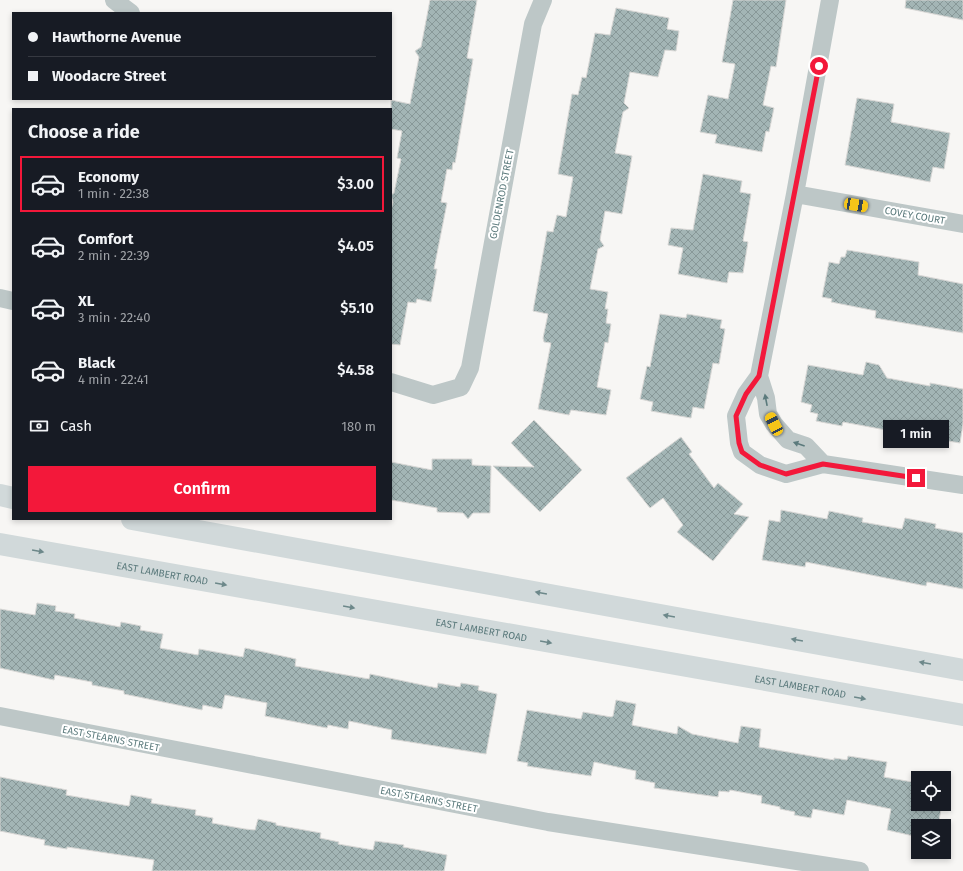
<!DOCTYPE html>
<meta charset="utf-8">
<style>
:root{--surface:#171b24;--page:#20242c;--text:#f1f3f6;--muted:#9ea1a6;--line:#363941;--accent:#f3183a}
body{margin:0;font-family:"Fira Sans",sans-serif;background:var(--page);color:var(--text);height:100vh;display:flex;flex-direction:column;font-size:15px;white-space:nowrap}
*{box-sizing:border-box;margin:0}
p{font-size:13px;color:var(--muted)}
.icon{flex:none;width:22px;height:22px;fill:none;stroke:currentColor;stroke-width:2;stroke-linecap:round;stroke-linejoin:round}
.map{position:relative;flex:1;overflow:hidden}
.details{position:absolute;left:12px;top:108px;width:380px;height:412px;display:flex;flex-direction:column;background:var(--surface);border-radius:0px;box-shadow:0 2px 6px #0003}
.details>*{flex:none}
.banner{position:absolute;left:12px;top:12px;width:380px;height:88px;border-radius:0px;box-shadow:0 2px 6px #0003;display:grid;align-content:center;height:88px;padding:0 16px;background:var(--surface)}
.buttons{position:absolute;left:911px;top:771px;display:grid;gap:8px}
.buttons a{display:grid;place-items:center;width:40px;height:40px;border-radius:0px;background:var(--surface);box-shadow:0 2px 6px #0003;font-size:20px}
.end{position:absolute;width:18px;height:18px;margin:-9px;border:5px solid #f3183a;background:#fff;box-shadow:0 0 0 2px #fff}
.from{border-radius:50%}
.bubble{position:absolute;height:28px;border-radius:0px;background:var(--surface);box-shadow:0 2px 6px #0003;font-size:13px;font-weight:600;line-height:28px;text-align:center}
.car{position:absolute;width:12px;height:24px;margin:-12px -6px;border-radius:5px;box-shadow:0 0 3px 1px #0007;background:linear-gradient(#f5c518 24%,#345 0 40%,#f5c518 0 76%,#345 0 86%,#f5c518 0)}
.banner b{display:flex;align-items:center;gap:14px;height:38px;font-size:15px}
.banner b+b{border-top:1px solid var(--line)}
.banner i{width:10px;height:10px;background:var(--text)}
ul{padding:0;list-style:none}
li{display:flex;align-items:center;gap:12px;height:56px;margin:0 8px 6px;padding:0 8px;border:2px solid transparent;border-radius:0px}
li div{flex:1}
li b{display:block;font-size:15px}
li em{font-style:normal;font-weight:600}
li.current{border-color:var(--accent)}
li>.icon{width:36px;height:36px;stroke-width:1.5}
h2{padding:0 16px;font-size:18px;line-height:48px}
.pay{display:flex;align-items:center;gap:10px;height:44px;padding:0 16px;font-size:15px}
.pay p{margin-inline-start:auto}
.primary-button{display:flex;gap:8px;margin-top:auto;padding:8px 16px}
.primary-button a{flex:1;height:46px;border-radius:0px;background:var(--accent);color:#fff;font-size:16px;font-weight:600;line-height:46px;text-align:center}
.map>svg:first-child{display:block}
</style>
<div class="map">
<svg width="963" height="871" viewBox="0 0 963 871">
<defs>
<pattern id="building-cross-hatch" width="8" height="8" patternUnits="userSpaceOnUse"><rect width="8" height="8" fill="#a3b5b5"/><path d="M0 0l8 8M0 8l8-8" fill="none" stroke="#889898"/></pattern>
</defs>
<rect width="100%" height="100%" fill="#f7f6f4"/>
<path fill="url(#building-cross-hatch)" stroke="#d9d8d6" d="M430,0H477L467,58L473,59L455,163L453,162L452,170L447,169L441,202L447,203L434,269H437L431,302L417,299L416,303L408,302L400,345L391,344V210L393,202L391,195L394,193L401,159L397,158L402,131L391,129V100L410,104L419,57L415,51L421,47Z
M733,0H786L776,67L771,66L763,105L774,108L769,132L766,131L762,152L715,143L717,135L700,132L708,95L728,99L735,64L722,62Z
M906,0H963V20L905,8Z
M616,8L669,18L667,29L679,31L676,51L665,50L658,77L630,72L624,103L629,108L623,112L615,153L632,156L622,214L605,211L600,240L604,246L598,249L590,289L608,292L605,309H608L606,323L611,324L608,343L605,342L597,387L611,390L606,415L571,410L569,415L538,409L551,343L544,342L543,338L548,314L533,311L547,231L553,232L557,215L566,217L573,177L558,174L572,94L578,95L582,77L586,78L595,33L610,35Z
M857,98L894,104L891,122L950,133L944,169L933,167L930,182L845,165Z
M703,174L742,181L740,192L751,194L743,241L748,242L743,273L729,272L727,283L678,274L683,248L668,245L671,228L693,230Z
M847,250L919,262L918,275L963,284V333L875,318L876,311L831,302L832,299L822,297L829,262L839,264L841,257H845Z
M660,314L686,318L687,314L722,320L720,328L725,329L719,364L713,363L704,409L693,407L691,418L651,411L653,402L640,399L647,366L650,367Z
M866,362L879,365L887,378L930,386V383L963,389V424L960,443L925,437L926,432L887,426L886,430L843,422L842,426L816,421L818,414L810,412L812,405L801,402L808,365L863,375Z
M534,420L582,470L540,512L493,466L534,467L511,443Z
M681,437L692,452L689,454L714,488L718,483L743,504L734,514L749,517L713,561L677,532L683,525L663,498L650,508L626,478Z
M432,459H472V465L491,466L490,513H473L468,519L463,513L437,512V508L391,500V462L432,470Z
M781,510L827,519L829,511L863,518L862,522L902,529L905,518L936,524L935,528L963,533V589L927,582L926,586L806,562L805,567L762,560L769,520L780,522Z
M37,603L56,606L55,611L75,614L74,618L120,627L121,622L141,626L140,630L163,634L160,648L198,655L199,649L243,657L245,648L296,659L295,666L369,679L370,674L437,688L438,683L460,687L461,683L479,686L478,690L497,694L486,754L391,739L392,730L349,721L348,729L328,725L327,728L265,716L267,703L225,695L222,709L203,705L202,710L124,694V691L92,685V682L55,675L54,680L0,668V609L35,615Z
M616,700L636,704L632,725L677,734L678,726L692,734L738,743L741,726L761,729L759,747L834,760V758L847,760L848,756L887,762L884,777L918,783V804H942L938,826H918V837L887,830L891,809L847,800L844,815L813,809L811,818L794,815L795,812L780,809V807L761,803L762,796L730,790L729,792L719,791L718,797L654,788L655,783L635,779L636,771L594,762L591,776L527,766L528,763L517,761L527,710L581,719L583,712L611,717L613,716Z
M0,777L67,790L66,795L129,806L131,795L152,799L151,803L196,810L195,815L213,818L212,823L245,829L255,830L258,819L276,823V825L321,833L320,838L339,842L338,844L373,850L375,841L404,845L403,847L447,855L444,871H152L154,860L67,847V849L44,845L45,840L0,831Z"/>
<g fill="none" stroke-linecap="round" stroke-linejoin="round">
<path stroke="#bdc7c7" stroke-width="18" d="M114,0L131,13
M830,0L795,194L759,376L746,394L736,416L739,443L742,452L760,465L786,474L823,464L963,485
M795,194L963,224
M0,298L13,301
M759,376L766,398L768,414L774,424L788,440L806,446L823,464
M391,382L433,395L461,387L470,368L533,24L543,0
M0,716L548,822L860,871"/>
<g stroke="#d1d9da" stroke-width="22">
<path d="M0,495L13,498"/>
<path d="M132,519L963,670"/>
<path id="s1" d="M0,544L963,715"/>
</g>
</g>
<defs><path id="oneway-solid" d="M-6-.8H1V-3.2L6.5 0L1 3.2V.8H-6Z"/></defs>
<g fill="#5b7a7c">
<use href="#oneway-solid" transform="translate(766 400) rotate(-101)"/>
<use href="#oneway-solid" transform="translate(799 444) rotate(-161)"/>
</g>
<g fill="#6d888a">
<use href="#oneway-solid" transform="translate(38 551) rotate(10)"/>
<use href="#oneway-solid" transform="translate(221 584) rotate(10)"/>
<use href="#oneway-solid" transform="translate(541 593) rotate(-170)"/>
<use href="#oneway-solid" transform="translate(349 607) rotate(10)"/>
<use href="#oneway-solid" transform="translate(669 616) rotate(-170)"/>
<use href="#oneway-solid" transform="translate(797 640) rotate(-170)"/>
<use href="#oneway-solid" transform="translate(546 642) rotate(10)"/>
<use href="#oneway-solid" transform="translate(925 663) rotate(-170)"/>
<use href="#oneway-solid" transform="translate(860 698) rotate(10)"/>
</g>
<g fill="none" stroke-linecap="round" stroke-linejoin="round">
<path stroke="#f3183a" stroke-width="5" d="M819,66L759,376L746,394L736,416L739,443L742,452L760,465L786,474L823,464L916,478"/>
</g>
<g text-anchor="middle" stroke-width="4" stroke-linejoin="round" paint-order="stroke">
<g font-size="10" fill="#5b7a7c" stroke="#fff">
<text transform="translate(501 194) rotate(-79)" y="4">GOLDENROD STREET</text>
<text transform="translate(915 215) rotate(10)" y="4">COVEY COURT</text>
<text dy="4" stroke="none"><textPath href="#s1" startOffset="165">EAST LAMBERT ROAD</textPath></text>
<text dy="4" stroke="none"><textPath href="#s1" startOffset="489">EAST LAMBERT ROAD</textPath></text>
<text dy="4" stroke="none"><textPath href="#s1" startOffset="813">EAST LAMBERT ROAD</textPath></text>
<text transform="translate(111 738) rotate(11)" y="4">EAST STEARNS STREET</text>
<text transform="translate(429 799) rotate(11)" y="4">EAST STEARNS STREET</text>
</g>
</g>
</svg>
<div class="buttons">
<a><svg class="icon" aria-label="locate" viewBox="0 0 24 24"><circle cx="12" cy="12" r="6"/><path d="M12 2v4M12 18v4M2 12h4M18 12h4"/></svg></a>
<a><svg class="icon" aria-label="layers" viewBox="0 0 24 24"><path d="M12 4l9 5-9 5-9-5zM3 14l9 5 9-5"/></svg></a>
</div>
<i class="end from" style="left:819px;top:66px"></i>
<i class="end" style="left:916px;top:478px"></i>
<div class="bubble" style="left:883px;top:420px;width:66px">1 min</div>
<i class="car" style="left:856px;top:205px;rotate:100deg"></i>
<i class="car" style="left:774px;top:424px;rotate:333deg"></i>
<div class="banner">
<b><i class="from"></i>Hawthorne Avenue</b>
<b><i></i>Woodacre Street</b>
</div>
<section class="details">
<h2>Choose a ride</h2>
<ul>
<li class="current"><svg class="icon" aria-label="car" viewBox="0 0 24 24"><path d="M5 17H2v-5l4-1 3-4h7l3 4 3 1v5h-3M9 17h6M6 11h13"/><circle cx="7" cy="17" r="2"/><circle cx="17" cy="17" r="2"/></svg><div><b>Economy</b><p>1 min · 22:38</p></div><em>$3.00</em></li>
<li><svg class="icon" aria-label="car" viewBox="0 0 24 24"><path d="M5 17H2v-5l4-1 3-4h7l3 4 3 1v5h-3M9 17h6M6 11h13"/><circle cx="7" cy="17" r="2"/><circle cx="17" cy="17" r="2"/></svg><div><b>Comfort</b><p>2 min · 22:39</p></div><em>$4.05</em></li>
<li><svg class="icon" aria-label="car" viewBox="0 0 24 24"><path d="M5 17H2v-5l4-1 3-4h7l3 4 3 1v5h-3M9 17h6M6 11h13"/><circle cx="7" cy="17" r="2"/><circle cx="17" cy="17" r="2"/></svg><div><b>XL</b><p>3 min · 22:40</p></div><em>$5.10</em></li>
<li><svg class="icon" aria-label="car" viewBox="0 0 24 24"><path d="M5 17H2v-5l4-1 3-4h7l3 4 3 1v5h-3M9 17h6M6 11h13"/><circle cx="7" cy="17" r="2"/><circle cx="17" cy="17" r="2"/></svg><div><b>Black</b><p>4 min · 22:41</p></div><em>$4.58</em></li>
</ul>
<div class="pay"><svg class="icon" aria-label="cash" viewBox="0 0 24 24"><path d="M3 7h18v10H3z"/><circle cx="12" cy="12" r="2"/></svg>Cash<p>180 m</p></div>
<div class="primary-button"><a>Confirm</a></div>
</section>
</div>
